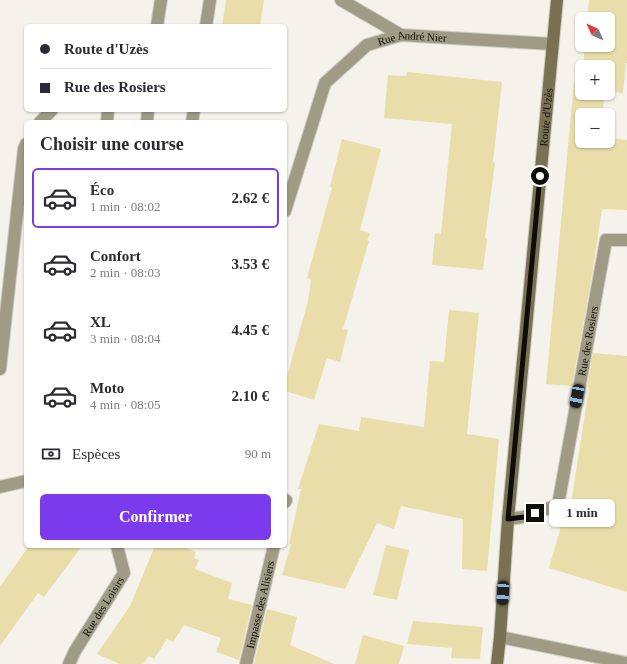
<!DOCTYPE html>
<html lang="fr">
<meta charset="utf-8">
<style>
:root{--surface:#fff;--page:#f7f7f7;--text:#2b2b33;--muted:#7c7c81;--line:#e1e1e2;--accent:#7c3aed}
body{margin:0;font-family:Georgia,serif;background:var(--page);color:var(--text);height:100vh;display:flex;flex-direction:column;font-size:15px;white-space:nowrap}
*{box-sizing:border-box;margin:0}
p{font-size:13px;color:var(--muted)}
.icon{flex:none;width:22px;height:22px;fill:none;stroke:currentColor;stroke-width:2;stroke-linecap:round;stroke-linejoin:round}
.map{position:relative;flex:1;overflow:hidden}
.panel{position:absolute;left:24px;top:120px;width:263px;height:428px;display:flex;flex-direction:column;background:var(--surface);border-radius:6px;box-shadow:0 1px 3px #0004}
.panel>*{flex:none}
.hud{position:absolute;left:24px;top:24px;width:263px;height:88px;border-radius:6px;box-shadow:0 1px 3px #0004;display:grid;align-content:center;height:88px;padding:0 16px;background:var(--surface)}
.needle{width:26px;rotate:314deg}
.buttons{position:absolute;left:575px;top:12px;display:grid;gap:8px}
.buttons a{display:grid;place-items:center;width:40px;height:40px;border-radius:6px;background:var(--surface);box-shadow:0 1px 3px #0004;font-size:20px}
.end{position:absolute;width:18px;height:18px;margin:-9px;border:5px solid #0e0d0a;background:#fff;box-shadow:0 0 0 2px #fff}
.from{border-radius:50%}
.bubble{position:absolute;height:28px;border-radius:6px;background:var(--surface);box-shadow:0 1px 3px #0004;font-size:13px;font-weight:700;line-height:28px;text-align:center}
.car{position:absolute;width:12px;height:24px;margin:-12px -6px;border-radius:5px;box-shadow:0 0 3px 1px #0007;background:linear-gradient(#222 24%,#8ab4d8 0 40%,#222 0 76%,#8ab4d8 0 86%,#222 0)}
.hud b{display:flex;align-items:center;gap:14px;height:38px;font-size:15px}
.hud b+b{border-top:1px solid var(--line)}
.hud i{width:10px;height:10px;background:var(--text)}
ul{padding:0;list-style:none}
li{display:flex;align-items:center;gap:12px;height:60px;margin:0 8px 6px;padding:0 8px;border:2px solid transparent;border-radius:6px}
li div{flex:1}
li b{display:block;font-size:15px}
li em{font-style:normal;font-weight:700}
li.active{border-color:var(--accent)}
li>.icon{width:36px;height:36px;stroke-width:1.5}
h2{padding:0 16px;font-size:18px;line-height:48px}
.pay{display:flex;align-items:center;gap:10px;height:44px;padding:0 16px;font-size:15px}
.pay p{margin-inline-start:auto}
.primary-button{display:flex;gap:8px;margin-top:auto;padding:8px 16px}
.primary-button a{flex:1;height:46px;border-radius:6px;background:var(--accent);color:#fff;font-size:16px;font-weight:700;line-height:46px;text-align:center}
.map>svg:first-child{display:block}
</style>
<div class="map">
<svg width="627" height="664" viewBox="0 0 627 664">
<rect width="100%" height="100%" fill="#f4f2ea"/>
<path fill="#e9deaa" d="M226,0H264L260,26H222Z
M589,0H627V63H626L623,93L608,92V67H583L585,45H608V19H587Z
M407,72L502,82L493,162L495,163L485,238L487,239L483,270L432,265L435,233L441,234L452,124L384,118L388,75L406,76Z
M582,75V93H604L603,115H582V141H608V138L627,140V210L602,209L591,281L572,386L546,384L574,82L581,83Z
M342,139L381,149L360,230L370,233L367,241H369L343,329L348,330L340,362L327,358L314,400L285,391V384L308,301L311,280L307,278L332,187H330Z
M449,310L479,313L467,434L499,439L487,571L462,569L463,519L401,506L394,529L377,523L345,589L282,575L291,544H289L301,489H298L319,424L359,431L361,417L424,427L430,361L444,362Z
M593,353L627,356V592L549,568L564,516L569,517L589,387H587Z
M386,545L409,550L397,600L373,595Z
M29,546H82L44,597L38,593L0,646V587Z
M155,546H180L196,552L194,558L199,560L195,569L232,583L228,599L252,605L239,660L216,652L221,638L184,625L173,642L167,639L154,659L149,656L143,664H120L97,654L130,606Z
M267,609L297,617L290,645L334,664H254Z
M413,621L483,627L480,659L451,658L452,648L407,644Z
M363,635L404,646L399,664H355Z"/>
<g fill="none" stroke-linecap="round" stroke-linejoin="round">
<g stroke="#cfcdc6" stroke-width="14">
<path id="lane" d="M341,0L401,35
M206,26L210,0
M40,122L52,110
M107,122L108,110
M192,122L194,110
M0,369L24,149L26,144"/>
</g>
<g stroke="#cfcdc6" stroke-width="14">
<g id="street">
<path d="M157,26L161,0"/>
<path d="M147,122L148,110"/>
<path id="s1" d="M285,211L325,83L367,45L401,35L552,44"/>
<path d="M0,487L26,481"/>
<path d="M285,502L286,500"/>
<path id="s2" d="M508,519L524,517L558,505L606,240H627"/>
<path d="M500,637L627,663"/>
<path id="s3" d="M69,664L75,651L124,573L117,546"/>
<path id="s4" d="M246,664L274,546"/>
</g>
</g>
<g stroke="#cfcdc6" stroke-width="14">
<g id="secondary">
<path id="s5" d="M497,664L500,637L508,519L557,0"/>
</g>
</g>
<use href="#lane" stroke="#a09b85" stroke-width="12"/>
<use href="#street" stroke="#a09b85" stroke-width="12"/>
<use href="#secondary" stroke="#787152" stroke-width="12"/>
</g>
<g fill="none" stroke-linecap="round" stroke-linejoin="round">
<path stroke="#0e0d0a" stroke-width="5" d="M535,513L524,517L508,519L540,176"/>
</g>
<g text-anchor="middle" stroke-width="3.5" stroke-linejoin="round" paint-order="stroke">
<g font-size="11" fill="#0e0d0a" stroke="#f4f2ea">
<text dy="4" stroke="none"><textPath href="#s1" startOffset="237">Rue André Nier</textPath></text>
<text dy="4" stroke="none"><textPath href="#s5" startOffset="549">Route d'Uzès</textPath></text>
<text dy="4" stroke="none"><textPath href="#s2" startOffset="219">Rue des Rosiers</textPath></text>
<text dy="4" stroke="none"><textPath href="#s4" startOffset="61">Impasse des Alisiers</textPath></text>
<text dy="4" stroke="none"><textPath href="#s3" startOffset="67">Rue des Loisirs</textPath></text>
</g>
</g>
</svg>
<div class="buttons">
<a><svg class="needle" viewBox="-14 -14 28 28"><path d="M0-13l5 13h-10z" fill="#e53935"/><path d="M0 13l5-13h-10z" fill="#7c7c81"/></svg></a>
<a>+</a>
<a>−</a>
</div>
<i class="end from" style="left:540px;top:176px"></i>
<i class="end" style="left:535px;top:513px"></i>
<div class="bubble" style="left:549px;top:499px;width:66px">1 min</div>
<i class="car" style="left:577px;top:396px;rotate:191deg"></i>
<i class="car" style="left:503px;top:593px;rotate:183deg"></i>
<div class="hud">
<b><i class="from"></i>Route d'Uzès</b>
<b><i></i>Rue des Rosiers</b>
</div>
<section class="panel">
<h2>Choisir une course</h2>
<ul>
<li class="active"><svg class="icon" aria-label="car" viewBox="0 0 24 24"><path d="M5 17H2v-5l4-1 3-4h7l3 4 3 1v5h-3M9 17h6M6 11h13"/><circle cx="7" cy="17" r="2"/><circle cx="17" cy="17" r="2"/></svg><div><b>Éco</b><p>1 min · 08:02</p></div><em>2.62 €</em></li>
<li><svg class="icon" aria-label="car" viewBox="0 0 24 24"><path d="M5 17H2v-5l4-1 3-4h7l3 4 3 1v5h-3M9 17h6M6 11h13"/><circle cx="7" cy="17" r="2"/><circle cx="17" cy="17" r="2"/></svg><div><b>Confort</b><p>2 min · 08:03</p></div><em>3.53 €</em></li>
<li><svg class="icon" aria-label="car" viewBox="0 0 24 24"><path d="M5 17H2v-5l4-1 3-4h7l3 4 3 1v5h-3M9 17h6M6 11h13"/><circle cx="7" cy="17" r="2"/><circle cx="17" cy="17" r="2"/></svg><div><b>XL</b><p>3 min · 08:04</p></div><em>4.45 €</em></li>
<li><svg class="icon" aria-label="car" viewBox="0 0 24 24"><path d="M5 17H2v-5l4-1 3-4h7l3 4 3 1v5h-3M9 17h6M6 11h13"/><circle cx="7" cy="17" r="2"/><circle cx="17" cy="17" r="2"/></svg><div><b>Moto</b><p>4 min · 08:05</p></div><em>2.10 €</em></li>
</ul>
<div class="pay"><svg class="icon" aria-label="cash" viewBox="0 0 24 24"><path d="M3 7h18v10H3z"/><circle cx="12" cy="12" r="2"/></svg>Espèces<p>90 m</p></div>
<div class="primary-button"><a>Confirmer</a></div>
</section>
</div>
